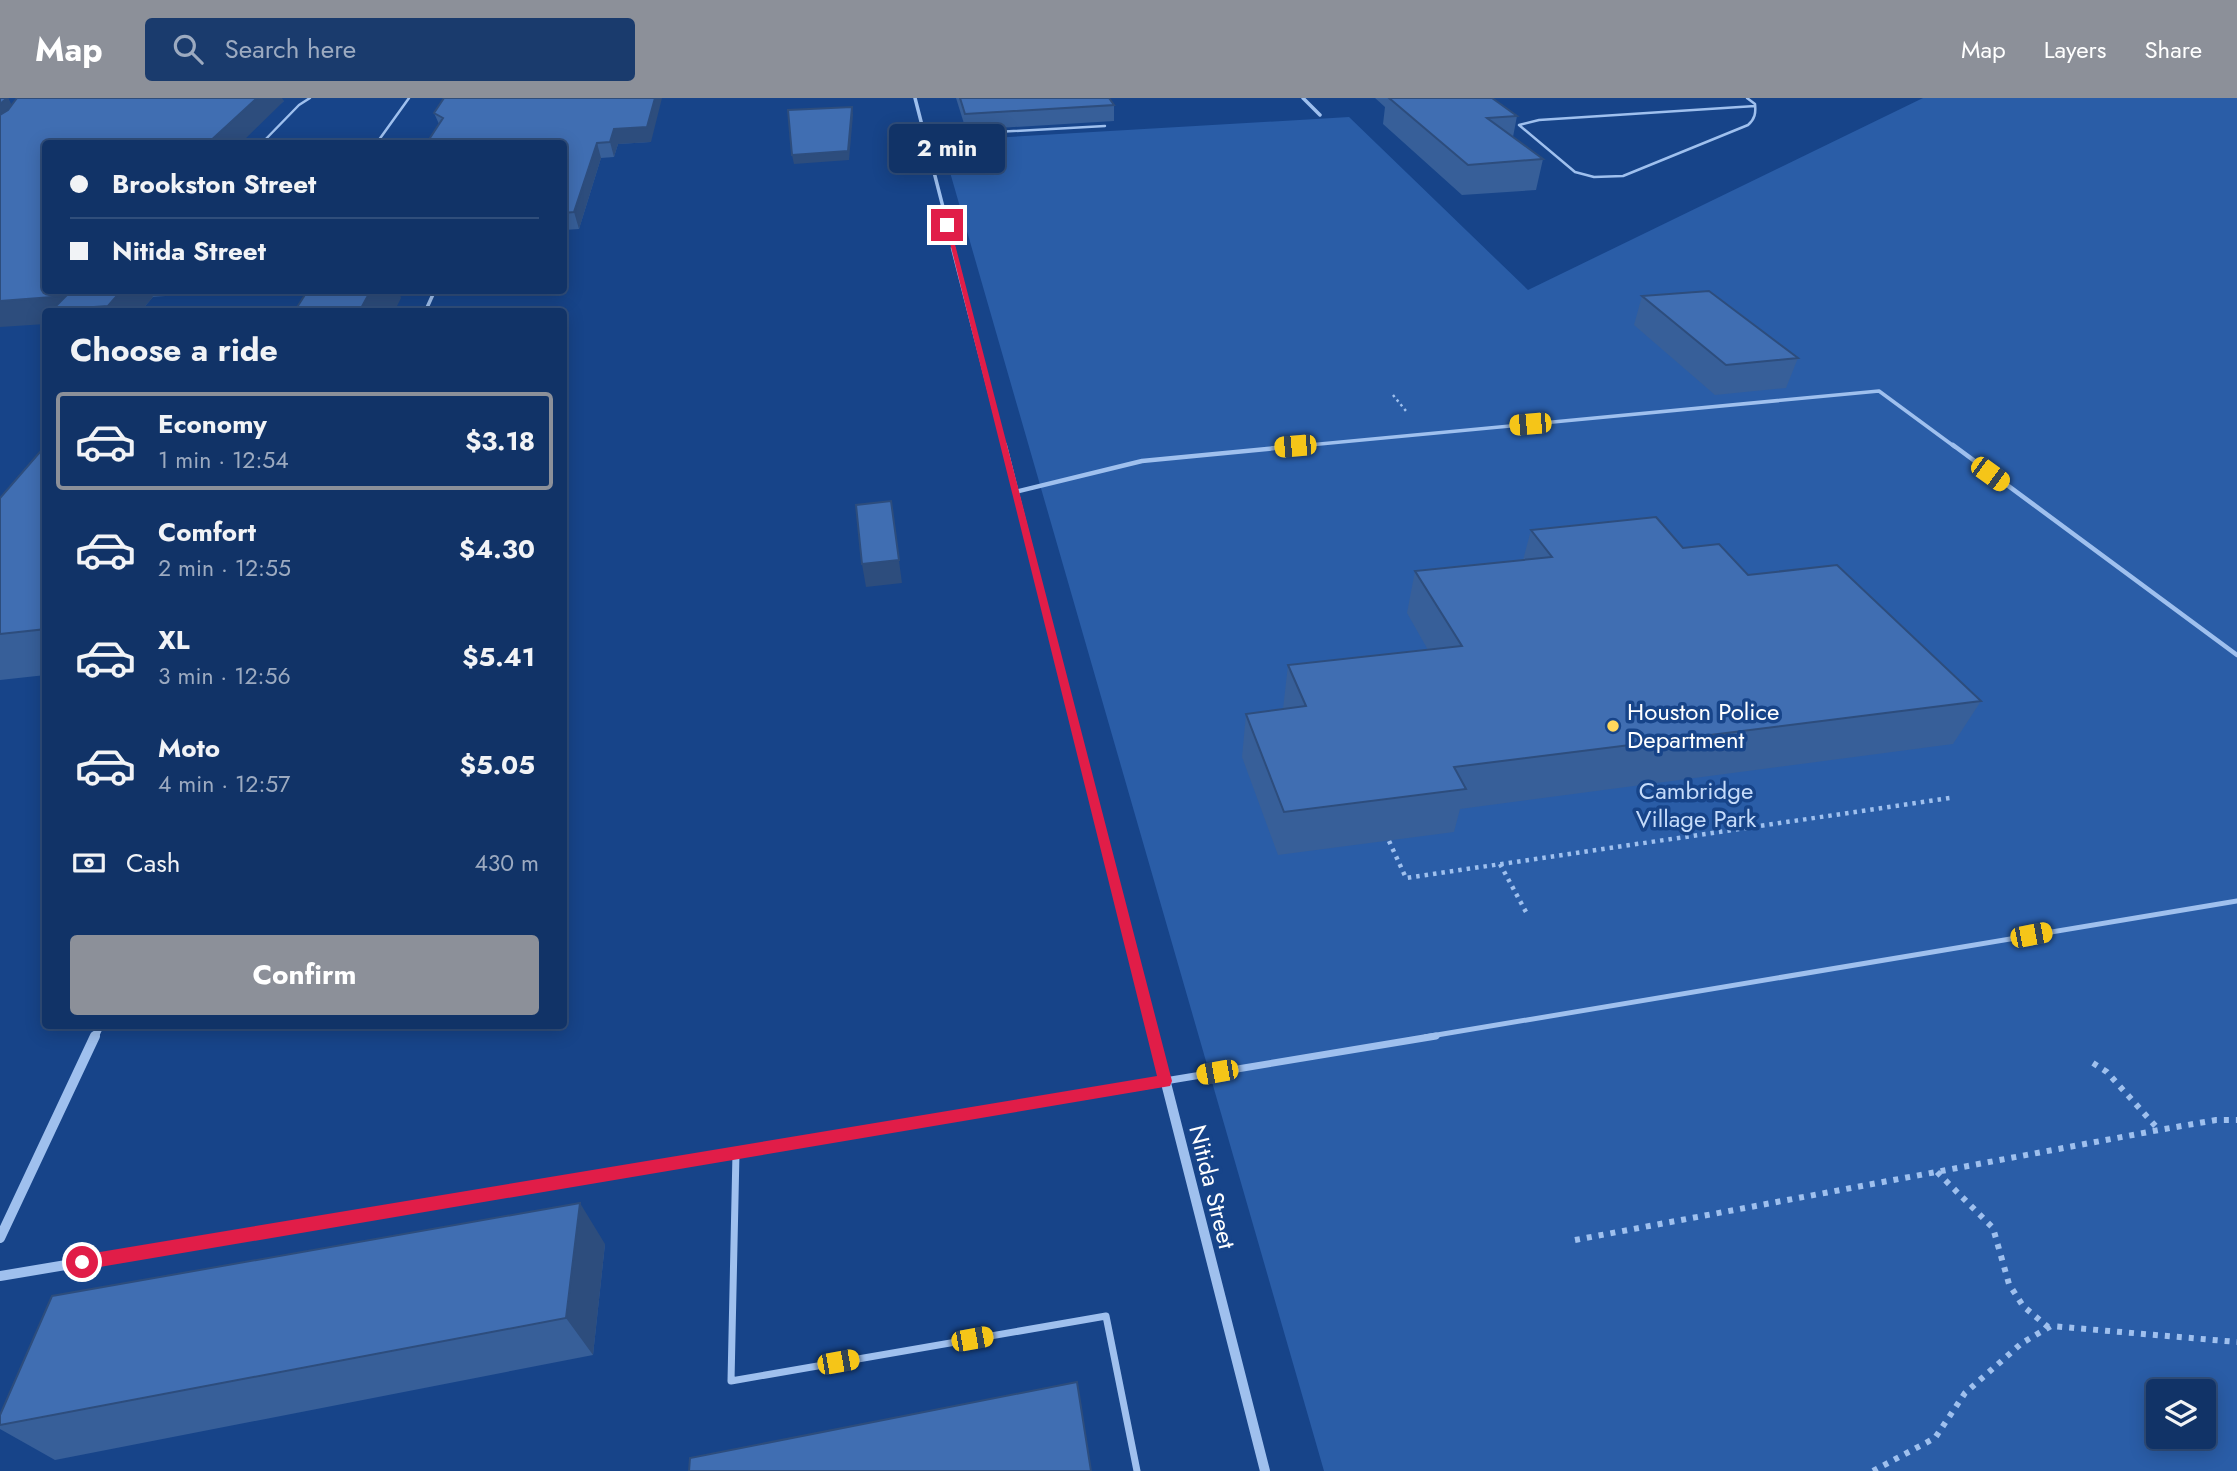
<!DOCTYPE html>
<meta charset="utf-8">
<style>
:root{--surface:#113367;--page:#1a3b6d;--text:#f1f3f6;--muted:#9caac0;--line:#304e7b;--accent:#8c9099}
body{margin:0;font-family:Jost,sans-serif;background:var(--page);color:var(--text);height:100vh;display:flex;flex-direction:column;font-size:26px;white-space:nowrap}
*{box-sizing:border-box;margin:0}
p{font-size:23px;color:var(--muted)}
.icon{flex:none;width:38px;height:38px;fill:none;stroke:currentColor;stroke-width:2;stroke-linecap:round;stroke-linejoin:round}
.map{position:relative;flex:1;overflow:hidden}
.details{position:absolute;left:42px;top:210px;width:525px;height:721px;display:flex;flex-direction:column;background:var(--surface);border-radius:7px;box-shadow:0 4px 18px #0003,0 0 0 2px var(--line)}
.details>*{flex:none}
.guide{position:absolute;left:42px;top:42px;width:525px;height:154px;border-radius:7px;box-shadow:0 4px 18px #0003,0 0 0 2px var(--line);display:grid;align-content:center;height:154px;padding:0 28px;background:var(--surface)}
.tools{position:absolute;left:2146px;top:1281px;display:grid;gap:14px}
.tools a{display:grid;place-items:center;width:70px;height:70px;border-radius:7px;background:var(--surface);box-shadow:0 4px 18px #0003,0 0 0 2px var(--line);font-size:35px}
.end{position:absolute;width:32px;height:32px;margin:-16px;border:9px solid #e11d48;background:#fff;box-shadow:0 0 0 4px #fff}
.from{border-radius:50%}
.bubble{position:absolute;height:49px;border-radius:7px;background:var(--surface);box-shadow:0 4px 18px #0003,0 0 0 2px var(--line);font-size:23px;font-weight:700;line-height:49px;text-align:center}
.car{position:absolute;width:21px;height:42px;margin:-21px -10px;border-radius:9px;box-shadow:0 0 5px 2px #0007;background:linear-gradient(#f5c518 24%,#345 0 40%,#f5c518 0 76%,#345 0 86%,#f5c518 0)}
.guide b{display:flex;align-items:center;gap:24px;height:66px;font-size:26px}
.guide b+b{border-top:2px solid var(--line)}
.guide i{width:18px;height:18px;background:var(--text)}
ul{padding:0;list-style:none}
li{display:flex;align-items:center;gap:21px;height:98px;margin:0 14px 10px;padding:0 14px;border:4px solid transparent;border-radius:7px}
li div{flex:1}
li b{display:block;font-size:26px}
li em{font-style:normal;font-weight:700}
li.active{border-color:var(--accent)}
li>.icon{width:63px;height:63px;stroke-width:1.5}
h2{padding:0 28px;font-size:32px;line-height:84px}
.pay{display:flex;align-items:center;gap:18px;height:77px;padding:0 28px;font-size:26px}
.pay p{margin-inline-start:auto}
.primary-button{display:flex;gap:14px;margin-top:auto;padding:14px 28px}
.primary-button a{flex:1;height:80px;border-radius:7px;background:var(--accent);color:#fff;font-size:28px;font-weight:700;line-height:80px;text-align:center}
header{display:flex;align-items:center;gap:42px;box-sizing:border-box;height:98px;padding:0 35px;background:var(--accent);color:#fff}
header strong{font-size:33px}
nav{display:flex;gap:38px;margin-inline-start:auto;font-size:24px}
.search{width:490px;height:63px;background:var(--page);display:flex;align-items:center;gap:18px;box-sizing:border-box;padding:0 24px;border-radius:7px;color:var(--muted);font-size:26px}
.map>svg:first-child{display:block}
</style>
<header>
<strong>Map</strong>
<div class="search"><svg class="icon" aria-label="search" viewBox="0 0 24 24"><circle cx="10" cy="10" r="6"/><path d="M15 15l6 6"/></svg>Search here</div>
<nav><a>Map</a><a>Layers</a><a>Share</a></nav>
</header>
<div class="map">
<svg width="2237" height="1373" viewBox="0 0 2237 1373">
<rect width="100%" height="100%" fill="#174489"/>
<path fill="#2a5da7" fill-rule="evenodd" d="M1923,0H2237V1373H1324L941,43L1349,19L1528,192ZM2158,1293H2203V1339H2158Z"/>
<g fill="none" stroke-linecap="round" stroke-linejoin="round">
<path stroke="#9fc0ee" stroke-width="2.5" stroke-dasharray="2.5 3.5" stroke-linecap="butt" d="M1393,297L1406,313"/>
<path stroke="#9fc0ee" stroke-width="4.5" stroke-dasharray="3.5 5" stroke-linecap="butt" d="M1389,743L1406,780L1950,700
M1500,766L1526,814"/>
<path stroke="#9fc0ee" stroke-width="6" stroke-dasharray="5 7" stroke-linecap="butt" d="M2093,965L2107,974L2159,1032
M1937,1074L1993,1130L2009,1186L2023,1208L2048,1229
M1575,1142L2159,1032L2216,1022H2237
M1873,1373L1935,1340L1965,1295L2022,1245L2051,1228L2237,1244"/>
<path stroke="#9fc0ee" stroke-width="2.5" d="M1747,0L1755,6C1756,15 1755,21 1748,27L1623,78L1594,79L1575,74L1519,27L1539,22L1755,8
M924,38L1105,28
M261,46L299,7L310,0
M376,46L409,0"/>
<path stroke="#9fc0ee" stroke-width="3.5" d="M425,214L435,192
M1288,349L1879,293L1955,349"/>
<path stroke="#9fc0ee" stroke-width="4.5" d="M1953,347L2237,557
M1015,394L1142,363L1307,347"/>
<path stroke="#9fc0ee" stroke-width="5" d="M1425,939L2237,803"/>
<path stroke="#9fc0ee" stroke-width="7" d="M1165,983L1436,938
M736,1055L731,1283L1106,1218L1137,1373"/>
<path stroke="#9fc0ee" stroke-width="3.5" d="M915,0L954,152
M1303,0L1320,17"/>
<path stroke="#9fc0ee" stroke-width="4.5" d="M953,150L1004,349"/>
<path stroke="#9fc0ee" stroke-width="6" d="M1004,347L1069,606"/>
<path stroke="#9fc0ee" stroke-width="7" d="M1069,604L1154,939
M95,939L100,928"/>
<path stroke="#9fc0ee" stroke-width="10" d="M1154,938L1265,1373
M0,1140L95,938
M0,1178L1165,983"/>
</g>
<path fill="#375f99" d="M0,0H8L11,7L284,3L46,192H240L153,199L140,214H46Z
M956,0H1109L1114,7V23L966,32Z
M1375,0H1492L1517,18L1513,39L1543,61L1536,92L1462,97L1383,26L1385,9Z
M434,15L651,44L618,46L614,59L601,60L579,131L564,132V46L439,26Z
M1642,198L1798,260L1786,290L1715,297L1634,227Z
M46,347V577L0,582V400Z
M1531,432L1683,450L1748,477L1981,603L1953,646L1460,711L1454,734L1278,757L1242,659L1246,616L1283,611L1288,567L1428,552L1407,515L1415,473L1523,462Z
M605,1146L593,1257L55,1362L0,1331V1317Z"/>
<path fill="#2d4d7d" d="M0,0H8L19,20L0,36Z
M257,0H282L284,3L240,46H207Z
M655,0H662L651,44L618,46L614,59L610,44L614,31Z
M852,9L853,17L849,62L794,66L792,57Z
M597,45L601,60L579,131L574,114Z
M122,192H149L153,199L140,214H111L108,208Z
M371,192H399L401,200L394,214H359Z
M66,198L52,212L53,214H46V226L0,229V203Z
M891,403L902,485L866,489L862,466Z
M580,1105L605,1146L593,1257L566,1220Z"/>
<path fill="#406eb2" stroke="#2d4d7d" stroke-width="2" d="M0,0H7L0,6Z
M17,0H257L207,46H46V192H122L108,208L52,212L66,198L0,203V17L8,12Z
M444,0H655L647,29L614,31L610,44L597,45L574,114L564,115V46H426L443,20L434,15Z
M960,0H1109L1114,7L965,16Z
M1389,0H1492L1517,18L1487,20L1543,61L1468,67Z
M852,9L848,53L792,57L788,12Z
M308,192H371L359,214H294Z
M1709,193L1798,260L1726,267L1642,198Z
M46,347V531L0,536V400Z
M891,403L899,462L862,466L856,407Z
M1656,419L1683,450L1719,446L1748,477L1837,467L1981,603L1454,669L1466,691L1284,714L1246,616L1306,608L1288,567L1462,548L1415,473L1552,459L1531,432Z
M580,1105L566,1220L0,1327V1317L52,1198Z
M1077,1284L1091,1373H689L690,1360Z"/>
<path fill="#e11d48" d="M945,125L950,127L1172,983L1170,988L82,1172L76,1170L74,1164L76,1159L82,1157L1157,978Z"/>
<circle fill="#ffd75c" stroke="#174489" stroke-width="2.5" cx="1613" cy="628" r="7"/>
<g text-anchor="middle" stroke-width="7" stroke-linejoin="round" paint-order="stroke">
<g font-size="24" fill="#fff" stroke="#174489" text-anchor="start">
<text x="1627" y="622">Houston Police<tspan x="1627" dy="28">Department</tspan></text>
</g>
<g font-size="24" fill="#c5dbfa" stroke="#174489">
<text x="1696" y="701">Cambridge<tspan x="1696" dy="28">Village Park</tspan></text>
</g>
<g font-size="24" fill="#fff" stroke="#174489">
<text transform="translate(1212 1089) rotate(76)" y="8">Nitida Street</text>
</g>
</g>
</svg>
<div class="tools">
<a><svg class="icon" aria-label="layers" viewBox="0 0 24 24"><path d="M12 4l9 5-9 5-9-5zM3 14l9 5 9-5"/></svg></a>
</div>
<i class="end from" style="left:82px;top:1164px"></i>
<i class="end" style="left:947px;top:127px"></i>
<div class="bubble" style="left:889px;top:26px;width:116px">2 min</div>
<i class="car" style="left:1530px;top:326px;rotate:265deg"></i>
<i class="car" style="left:1295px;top:348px;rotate:265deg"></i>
<i class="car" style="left:1990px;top:376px;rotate:126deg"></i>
<i class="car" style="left:2031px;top:837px;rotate:79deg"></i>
<i class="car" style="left:1217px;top:974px;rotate:260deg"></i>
<i class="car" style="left:972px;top:1241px;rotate:80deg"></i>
<i class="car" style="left:838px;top:1264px;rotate:80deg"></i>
<div class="guide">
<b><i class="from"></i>Brookston Street</b>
<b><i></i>Nitida Street</b>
</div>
<section class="details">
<h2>Choose a ride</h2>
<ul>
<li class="active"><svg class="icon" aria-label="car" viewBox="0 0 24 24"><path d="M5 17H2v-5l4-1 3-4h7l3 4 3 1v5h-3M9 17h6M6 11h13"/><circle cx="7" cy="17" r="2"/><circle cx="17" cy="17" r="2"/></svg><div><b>Economy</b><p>1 min · 12:54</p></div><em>$3.18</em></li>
<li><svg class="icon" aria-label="car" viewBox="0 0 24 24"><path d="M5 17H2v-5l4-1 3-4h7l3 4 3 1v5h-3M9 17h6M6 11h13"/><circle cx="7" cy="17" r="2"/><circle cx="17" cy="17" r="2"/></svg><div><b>Comfort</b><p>2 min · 12:55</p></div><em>$4.30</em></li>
<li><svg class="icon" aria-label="car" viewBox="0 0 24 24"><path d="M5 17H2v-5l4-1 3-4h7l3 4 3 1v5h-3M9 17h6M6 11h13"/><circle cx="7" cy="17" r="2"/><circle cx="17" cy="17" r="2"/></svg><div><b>XL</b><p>3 min · 12:56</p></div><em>$5.41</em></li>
<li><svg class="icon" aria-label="car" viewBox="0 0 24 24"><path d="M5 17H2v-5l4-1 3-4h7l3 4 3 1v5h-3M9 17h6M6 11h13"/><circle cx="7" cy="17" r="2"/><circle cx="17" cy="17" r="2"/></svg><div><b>Moto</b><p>4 min · 12:57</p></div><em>$5.05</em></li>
</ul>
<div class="pay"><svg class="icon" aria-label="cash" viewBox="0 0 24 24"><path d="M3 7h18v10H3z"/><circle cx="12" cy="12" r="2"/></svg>Cash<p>430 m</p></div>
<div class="primary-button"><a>Confirm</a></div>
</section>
</div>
